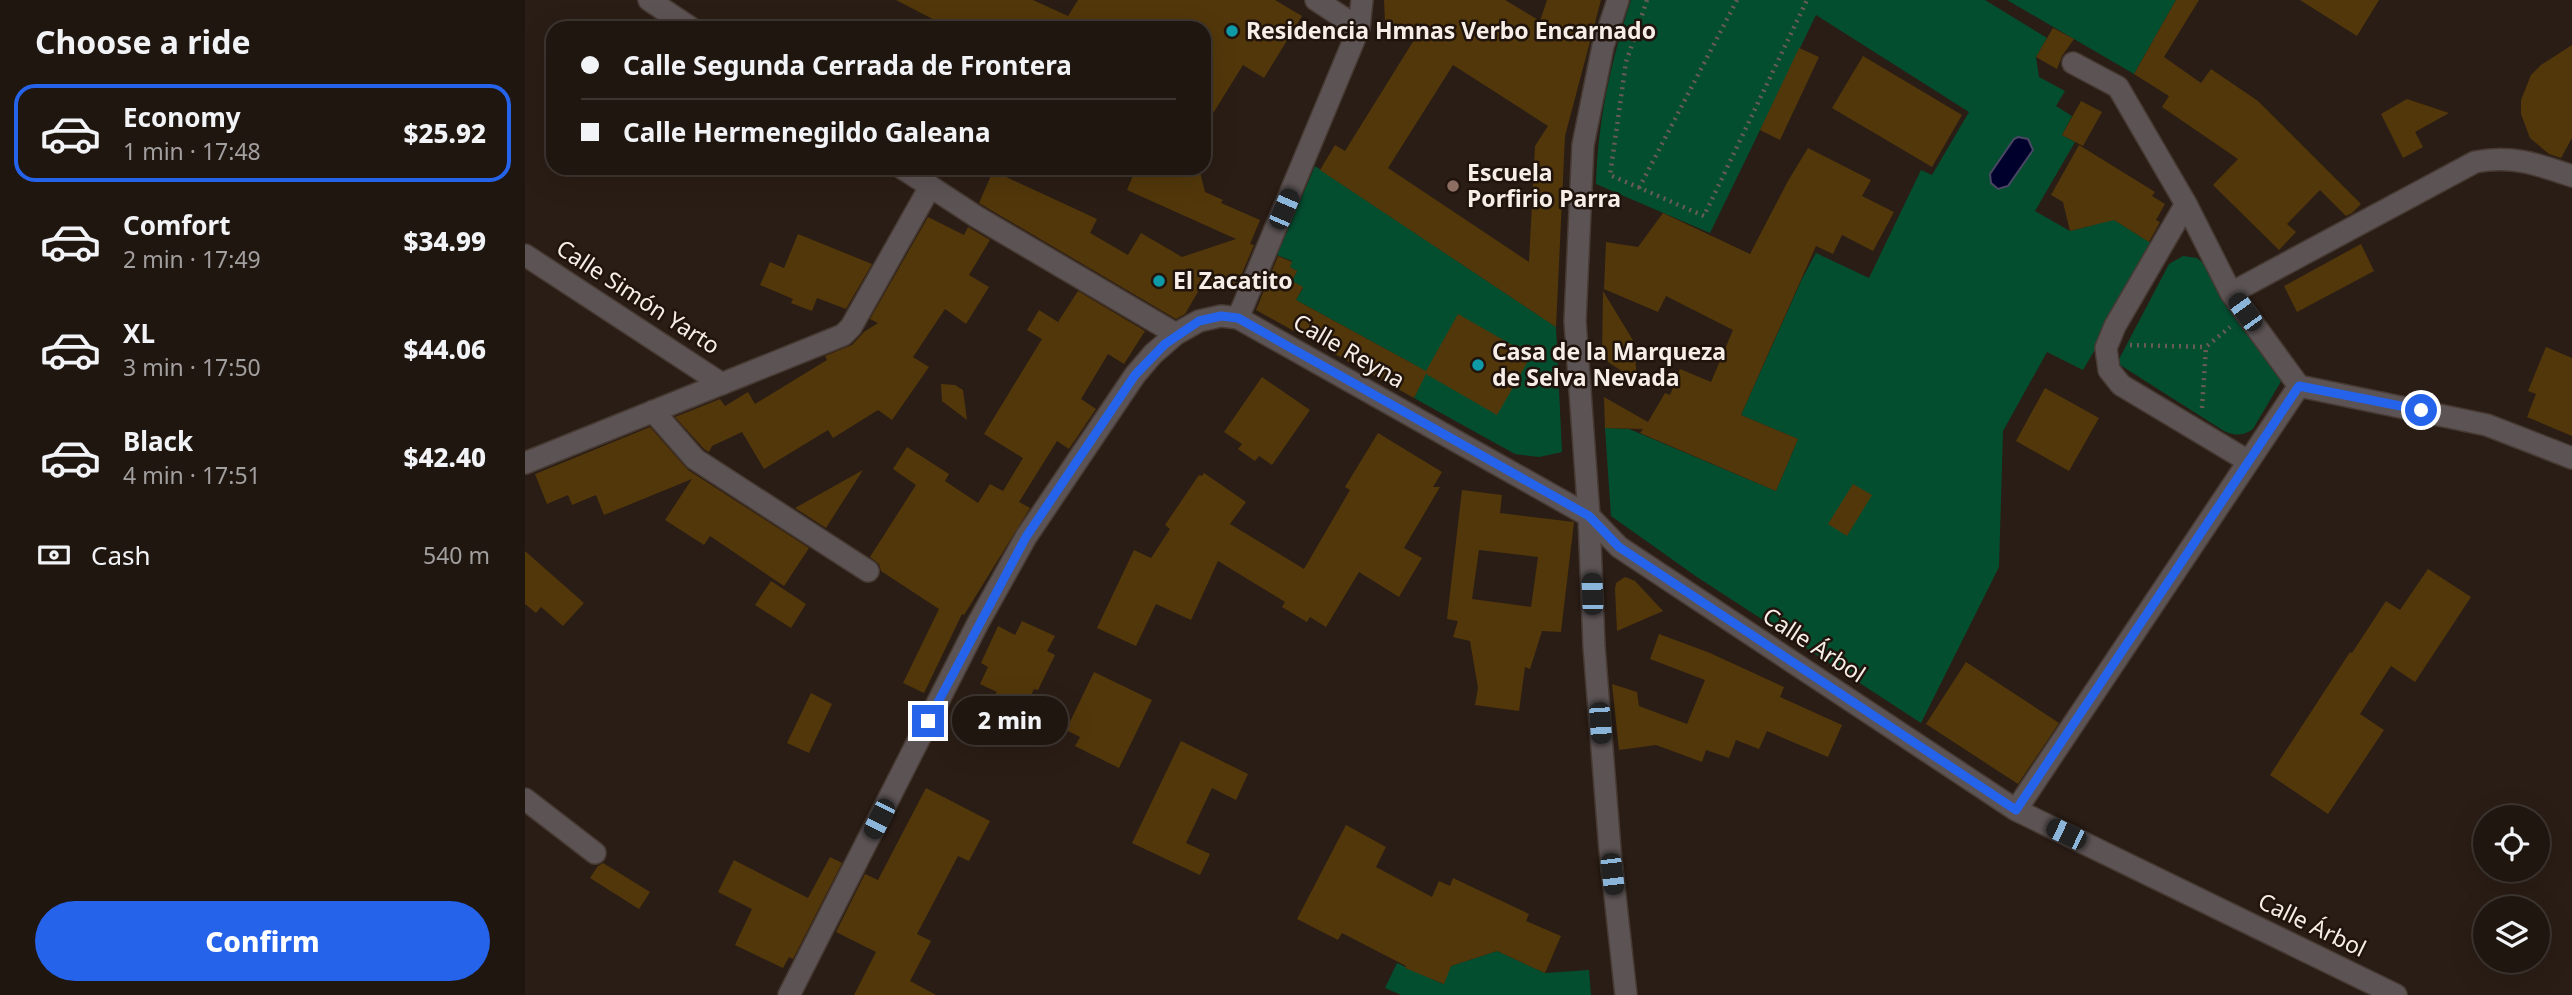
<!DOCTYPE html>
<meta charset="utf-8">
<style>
:root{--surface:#201610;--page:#281f19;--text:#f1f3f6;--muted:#a29f9f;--line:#3d3530;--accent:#2563eb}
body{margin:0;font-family:"Noto Sans",sans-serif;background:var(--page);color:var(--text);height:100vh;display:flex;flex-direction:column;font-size:26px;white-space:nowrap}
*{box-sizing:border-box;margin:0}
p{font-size:23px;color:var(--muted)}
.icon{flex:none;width:38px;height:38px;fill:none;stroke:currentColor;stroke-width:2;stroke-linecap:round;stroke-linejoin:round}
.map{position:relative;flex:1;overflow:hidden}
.sheet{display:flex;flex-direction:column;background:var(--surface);width:525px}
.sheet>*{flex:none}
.banner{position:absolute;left:21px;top:21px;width:665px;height:154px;border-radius:21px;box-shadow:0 7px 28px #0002,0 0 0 2px var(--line);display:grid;align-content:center;height:154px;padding:0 35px;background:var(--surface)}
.buttons{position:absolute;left:1948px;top:805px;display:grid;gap:14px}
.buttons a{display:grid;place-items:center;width:77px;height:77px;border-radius:50%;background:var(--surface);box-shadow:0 7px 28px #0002,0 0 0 2px var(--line);font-size:35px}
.end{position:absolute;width:32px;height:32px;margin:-16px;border:9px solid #2563eb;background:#fff;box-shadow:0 0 0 4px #fff}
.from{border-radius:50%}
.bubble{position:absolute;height:49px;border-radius:24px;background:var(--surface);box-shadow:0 7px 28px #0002,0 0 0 2px var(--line);font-size:23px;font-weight:800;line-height:49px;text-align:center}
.car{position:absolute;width:21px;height:42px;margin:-21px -10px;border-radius:9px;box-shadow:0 0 5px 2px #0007;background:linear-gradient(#222 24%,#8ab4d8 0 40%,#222 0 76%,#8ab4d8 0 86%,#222 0)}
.banner b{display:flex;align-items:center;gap:24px;height:66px;font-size:26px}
.banner b+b{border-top:2px solid var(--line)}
.banner i{width:18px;height:18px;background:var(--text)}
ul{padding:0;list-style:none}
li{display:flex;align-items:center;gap:21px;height:98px;margin:0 14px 10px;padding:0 21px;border:4px solid transparent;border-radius:21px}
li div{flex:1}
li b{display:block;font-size:26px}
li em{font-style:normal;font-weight:800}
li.current{border-color:var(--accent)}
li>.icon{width:63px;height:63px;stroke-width:1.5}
h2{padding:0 35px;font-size:32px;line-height:84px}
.pay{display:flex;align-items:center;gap:18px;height:77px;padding:0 35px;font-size:26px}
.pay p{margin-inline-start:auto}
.cta{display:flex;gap:14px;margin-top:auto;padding:14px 35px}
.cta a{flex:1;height:80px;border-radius:42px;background:var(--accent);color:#fff;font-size:28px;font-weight:800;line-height:80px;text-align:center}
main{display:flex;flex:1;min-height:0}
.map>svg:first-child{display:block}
</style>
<main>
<section class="sheet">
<h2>Choose a ride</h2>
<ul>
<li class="current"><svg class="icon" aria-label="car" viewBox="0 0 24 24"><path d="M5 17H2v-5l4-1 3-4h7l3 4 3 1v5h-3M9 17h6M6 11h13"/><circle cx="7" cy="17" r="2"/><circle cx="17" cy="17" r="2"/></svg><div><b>Economy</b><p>1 min · 17:48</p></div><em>$25.92</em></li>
<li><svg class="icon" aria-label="car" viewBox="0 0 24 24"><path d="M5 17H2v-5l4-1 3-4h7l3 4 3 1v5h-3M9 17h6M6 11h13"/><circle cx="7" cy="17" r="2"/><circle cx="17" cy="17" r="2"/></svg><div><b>Comfort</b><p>2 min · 17:49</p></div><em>$34.99</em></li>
<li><svg class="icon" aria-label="car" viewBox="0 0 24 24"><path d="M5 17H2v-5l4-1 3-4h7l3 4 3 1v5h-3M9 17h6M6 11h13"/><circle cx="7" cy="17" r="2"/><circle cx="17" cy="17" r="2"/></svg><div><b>XL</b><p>3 min · 17:50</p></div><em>$44.06</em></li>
<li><svg class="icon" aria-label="car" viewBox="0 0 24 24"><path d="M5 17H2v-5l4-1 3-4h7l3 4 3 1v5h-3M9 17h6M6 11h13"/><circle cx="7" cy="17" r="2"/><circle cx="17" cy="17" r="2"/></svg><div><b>Black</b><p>4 min · 17:51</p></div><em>$42.40</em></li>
</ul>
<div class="pay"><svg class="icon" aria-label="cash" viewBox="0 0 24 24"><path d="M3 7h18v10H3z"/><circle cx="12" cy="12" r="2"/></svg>Cash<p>540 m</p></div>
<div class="cta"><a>Confirm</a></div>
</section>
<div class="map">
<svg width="2047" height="995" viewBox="0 0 2047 995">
<rect width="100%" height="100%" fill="#2a1d15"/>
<path fill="#044e30" d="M1106,0H1460L1522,38L1511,57L1514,77L1540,91L1531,106L1547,116L1537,135L1550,142L1510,211L1545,231L1569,225L1581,215L1631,246L1558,370L1522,352L1478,431L1474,567L1396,723L1172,577L1086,516L1080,428L1104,429L1251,491L1273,439L1216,415L1277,279L1291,253L1344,278L1396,170L1407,175L1444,112L1291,15L1185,233L1071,184C1073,119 1086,61 1106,0Z
M1482,0H1651L1609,74Z
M790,166L1031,327L1037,452L1014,457L990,454L889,398L894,387L880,380L888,364L771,300L778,288L767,281L772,271L765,267L767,261L752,255Z
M1658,256L1672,258L1682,266L1758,378L1728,429C1718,436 1710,436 1699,431L1592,363L1644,264Z
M972,951L1020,973L1064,970L1066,995H876L860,988L872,963L918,984L926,966Z"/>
<path fill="#00002c" stroke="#4a4764" stroke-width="2" d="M1493,137L1503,139L1508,150L1483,186L1473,189L1466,183L1465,174L1489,139Z"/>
<path fill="#52370a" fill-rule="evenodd" d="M371,0H508L543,16L553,0H750L777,16L739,78L718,65L679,128V28H425Z
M859,0H980L1015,21L1022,0H1076L1040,136L1031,327L795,170L810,145L820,151L889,40L860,22ZM928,65L1023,126L1010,146L1004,262L863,168Z
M1651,0H1674L1639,57L1676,83L1686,69L1733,101L1836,204L1827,213L1821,216L1795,190L1762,224L1771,232L1754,250L1688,185L1713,159L1637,107L1644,96L1609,74Z
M1775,0H1854L1832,36Z
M1528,28L1549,39L1537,56L1532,69L1511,57Z
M2047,45V138L2036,158L2024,154L2005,138L1996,114V100L2006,75L2016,65Z
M1274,48L1294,57L1255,140L1235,130Z
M1338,56L1437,115L1407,167L1307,108Z
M1882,99L1924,113L1890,132L1898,147L1878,158L1856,114Z
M1556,101L1577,112L1558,146L1537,135Z
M1554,145L1630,192L1627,196L1640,204L1631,220L1635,222L1624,242L1589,220L1545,231L1538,202L1526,195Z
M1283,148L1346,180L1337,196L1369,212L1348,251L1317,235L1308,254L1291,246L1216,415L1273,439L1251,491L1115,433L1118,429L1080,428L1079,397L1123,422L1140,393L1145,395L1155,369L1186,382L1208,330L1141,296L1133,312L1079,289L1081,242L1113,247L1138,213L1225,254L1263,181Z
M625,168H674L680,192L698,200L696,203L735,220L725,244L729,245L710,290L681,278L660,314L651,319L454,203L468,171L572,219L565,233L603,255L616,233L657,257L711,239L602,190L610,171L621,176Z
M403,217L439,235L443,227L465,240L444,275L464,287L441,324L420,309L388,357L404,367L367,420L353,410L308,438L303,430L239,469L217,432L187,446L184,452L179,449L150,417L195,399L200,406L223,392L230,404L302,360L300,356L327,345L339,332L353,323L345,319Z
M273,234L347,264L321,309L292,298L287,311L266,303L268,299L235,285L245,262L259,268Z
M1836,244L1849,271L1772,312L1759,286Z
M753,256L767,262L765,267L772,271L767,281L778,287L771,300L901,371L933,314L1006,356L972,415L901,374L889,398L731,310Z
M553,291L620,331L599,364L583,354L556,399L571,409L544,449L532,441L494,502L505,508L439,615L437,614L399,693L378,683L414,609L356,571L354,564L345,557L391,485L368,469L382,447L424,474L420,481L453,503L465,484L478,491L498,458L459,434L517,339L502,330L514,310L533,322Z
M1078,291L1109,342L1112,381L1077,358Z
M2021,347L2047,358V436L2002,417L2011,394L2003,391Z
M737,377L785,410L747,465L734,456L730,461L713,449L717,444L699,432Z
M416,384L430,385L438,390L442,420L417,401Z
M1520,388L1574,418L1544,471L1491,441Z
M125,427L163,470L284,548L259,586L185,536L179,545L140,520L167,479L79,515L71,495L47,505L43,495L22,504L10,474Z
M853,433L917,472L908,487H915L879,548L897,558L874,597L834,572L801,627L785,617L782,622L757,607L760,602L693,561L666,620L631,604L611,646L572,628L609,550L626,558L645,529L640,525L674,475L677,476L679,473L721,502L705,524L779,569L825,490L820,487Z
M338,470L301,528L270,508Z
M1328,484L1347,495L1322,536L1303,524Z
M937,490L977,495L975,513L1049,522L1036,632L1017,631L1005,669L1000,667L994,711L950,705L953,688L945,641L928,637L933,621L922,619ZM954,550L1013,557L1006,607L947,599Z
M0,551L59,603L38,626L16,607L11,613L0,604Z
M1903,569L1946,597L1890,682L1866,666L1835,714L1859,730L1803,814L1745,775L1825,652L1827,653L1861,601L1875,610Z
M1100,577L1110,581L1138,611L1092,631L1090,589L1091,583Z
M246,581L281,604L266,628L230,605Z
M497,621L530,636L522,651L530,655L513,690L509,689L499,709L470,695L472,692L455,684L463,667L456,663L473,626L490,635Z
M1134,634L1185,653L1259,687L1255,697L1317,725L1303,757L1242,731L1234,749L1211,740L1204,758L1181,750L1177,762L1131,745L1094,750L1087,684L1112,692L1114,706L1162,724L1180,680L1125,659Z
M1441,662L1534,723L1493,784L1401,724Z
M569,672L627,700L594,768L550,746L555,737L541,730Z
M286,693L307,704L284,753L262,743Z
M656,741L723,774L711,800L687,788L661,843L685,854L675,875L607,843Z
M401,788L465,821L444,861L433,856L392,934L406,941L385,981L411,995H329L351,952L311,932L340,874L353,880Z
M821,825L861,847L851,867L907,897L914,881L925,886L928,878L1004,914L1001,921L1036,936L1020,973L972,951L926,966L919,984L880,968L881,966L817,933L813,940L772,919Z
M305,857L317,863L268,959L264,957L258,968L210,945L227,909L193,892L209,860L283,898Z
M78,863L125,892L114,909L65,878L73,866Z"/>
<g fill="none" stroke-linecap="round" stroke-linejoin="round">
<g stroke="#473a33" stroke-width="24">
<path id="minor" d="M124,0L166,28
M791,0L834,28
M1093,0L1078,46L1058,145L1050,321L1064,516L1069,646L1085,850L1101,995
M1548,63L1593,87L1661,204L1706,293L1774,386L1962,425L2047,458
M377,168L452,217L651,334
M1661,204L1590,326L1581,348L1584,370L1596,385L1723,461
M0,255L197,384
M1706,293L1950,162C1988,155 2012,164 2047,176
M713,318L834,28L837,0
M128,411L170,459L343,571
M0,463L318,335L326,327L405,187
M0,799L70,853
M1491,810L1774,386
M264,995L453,623L501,537L610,375L628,354L651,334L674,321L696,316L713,318L1064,516L1094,547L1491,810L1871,995"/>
</g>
<path stroke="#685c55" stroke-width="4.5" stroke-dasharray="2 5" stroke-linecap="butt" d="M1122,0L1101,62L1085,175L1179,216L1282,0
M1114,188L1212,0
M1605,345L1681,347
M1677,408L1681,347L1705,327"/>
<use href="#minor" stroke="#5c5354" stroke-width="21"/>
</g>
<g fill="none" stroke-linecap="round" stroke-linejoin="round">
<path stroke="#2563eb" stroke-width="9" d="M403,721L501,537L610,375L640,344L674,321L696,316L713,318L1064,516L1094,547L1491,810L1774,386L1896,410"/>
</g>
<g fill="#0f9aa8" stroke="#20140c" stroke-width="2.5">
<circle cx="707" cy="31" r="7"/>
<circle cx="634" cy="281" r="7"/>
<circle cx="953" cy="365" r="7"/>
</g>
<circle fill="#8d6e63" stroke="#20140c" stroke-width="2.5" cx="928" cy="186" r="7"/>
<g text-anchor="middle" stroke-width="5" stroke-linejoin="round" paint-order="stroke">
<g font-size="23" font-weight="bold" fill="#f7eee8" stroke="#20140c" text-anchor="start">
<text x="721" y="39">Residencia Hmnas Verbo Encarnado</text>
<text x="942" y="181">Escuela<tspan x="942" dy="26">Porfirio Parra</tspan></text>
<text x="648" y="289">El Zacatito</text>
<text x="967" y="360">Casa de la Marqueza<tspan x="967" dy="26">de Selva Nevada</tspan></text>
</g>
<g font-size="23" fill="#f7eee8" stroke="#20140c">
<text transform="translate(113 297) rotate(33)" y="8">Calle Simón Yarto</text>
<text transform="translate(824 351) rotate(30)" y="8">Calle Reyna</text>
<text transform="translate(1289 645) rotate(33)" y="8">Calle Árbol</text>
<text transform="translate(1787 925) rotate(26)" y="8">Calle Árbol</text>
</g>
</g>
</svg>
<div class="buttons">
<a><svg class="icon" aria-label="locate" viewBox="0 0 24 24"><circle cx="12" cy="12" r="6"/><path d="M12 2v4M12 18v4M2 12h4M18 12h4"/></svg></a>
<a><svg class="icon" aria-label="layers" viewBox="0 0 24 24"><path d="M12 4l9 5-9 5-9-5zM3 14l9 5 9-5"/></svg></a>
</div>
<i class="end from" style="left:1896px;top:410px"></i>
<i class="end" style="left:403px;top:721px"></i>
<div class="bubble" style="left:427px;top:696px;width:116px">2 min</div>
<i class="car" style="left:759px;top:209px;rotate:23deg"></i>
<i class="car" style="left:1720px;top:312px;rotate:324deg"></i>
<i class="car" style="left:1067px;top:594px;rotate:358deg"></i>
<i class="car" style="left:1075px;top:723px;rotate:176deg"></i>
<i class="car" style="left:354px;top:819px;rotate:207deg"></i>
<i class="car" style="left:1541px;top:834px;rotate:296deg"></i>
<i class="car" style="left:1087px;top:874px;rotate:173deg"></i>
<div class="banner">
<b><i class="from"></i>Calle Segunda Cerrada de Frontera</b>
<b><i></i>Calle Hermenegildo Galeana</b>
</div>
</div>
</main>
